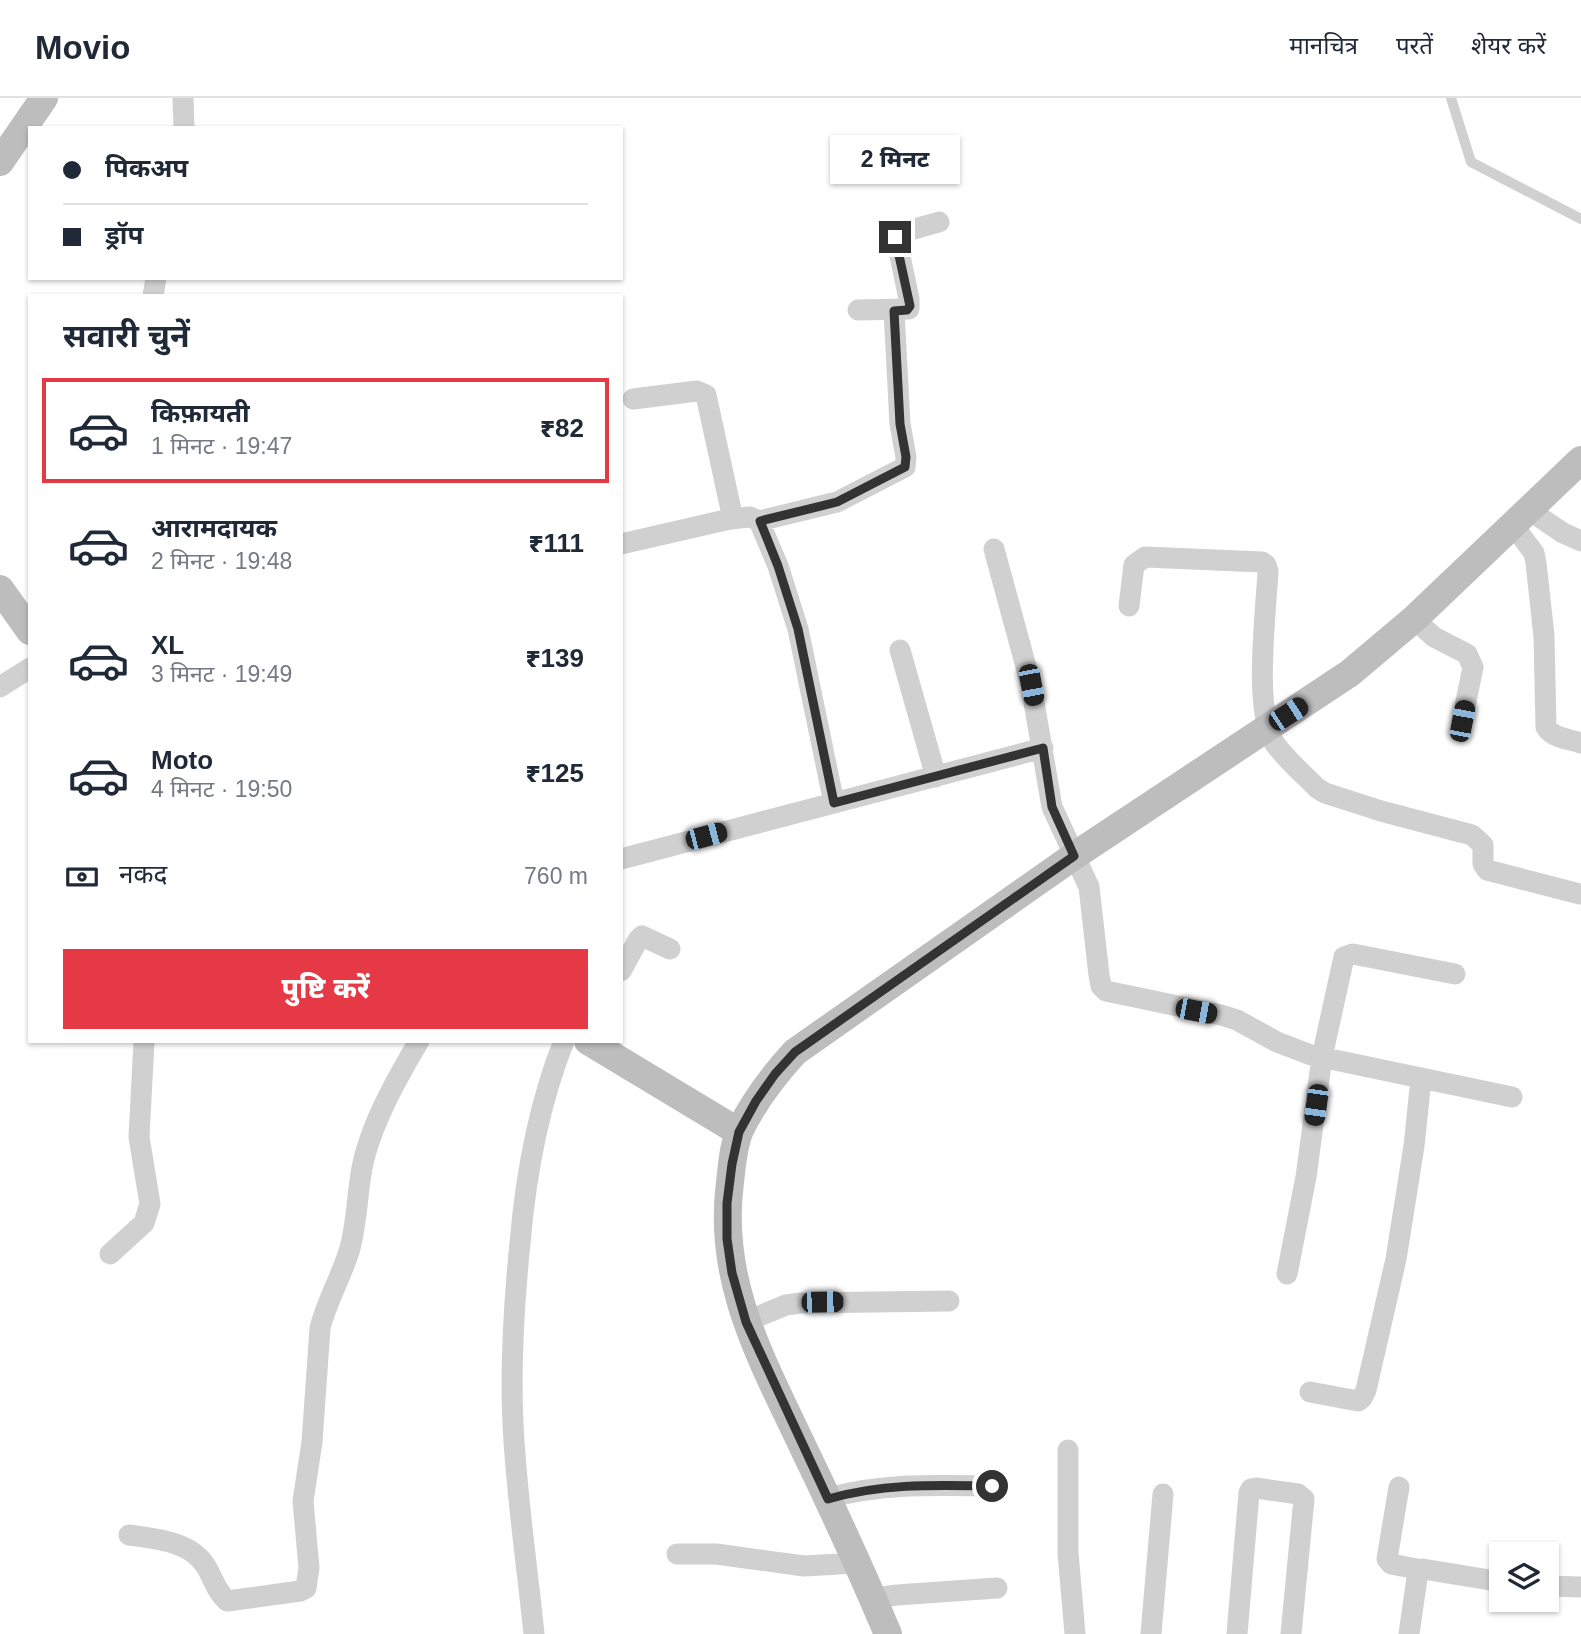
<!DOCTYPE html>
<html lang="hi">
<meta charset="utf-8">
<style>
:root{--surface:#fff;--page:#f6f6f7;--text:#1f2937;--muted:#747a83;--line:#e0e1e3;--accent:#e63946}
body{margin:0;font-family:Arial,"Noto Sans Devanagari",sans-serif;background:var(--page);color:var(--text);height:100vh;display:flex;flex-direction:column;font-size:26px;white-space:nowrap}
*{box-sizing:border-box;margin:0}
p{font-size:23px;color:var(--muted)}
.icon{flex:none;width:38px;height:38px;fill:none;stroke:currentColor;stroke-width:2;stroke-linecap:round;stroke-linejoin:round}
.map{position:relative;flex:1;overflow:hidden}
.side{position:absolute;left:28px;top:196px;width:595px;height:749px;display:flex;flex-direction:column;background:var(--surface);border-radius:0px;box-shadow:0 2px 5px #0004}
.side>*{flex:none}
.banner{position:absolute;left:28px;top:28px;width:595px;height:154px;border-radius:0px;box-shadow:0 2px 5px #0004;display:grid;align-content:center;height:154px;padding:0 35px;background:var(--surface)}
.buttons{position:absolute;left:1489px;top:1444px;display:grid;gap:14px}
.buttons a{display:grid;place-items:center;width:70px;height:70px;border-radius:0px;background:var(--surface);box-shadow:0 2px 5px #0004;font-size:35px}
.end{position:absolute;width:32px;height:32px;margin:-16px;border:9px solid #333;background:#fff;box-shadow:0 0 0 4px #fff}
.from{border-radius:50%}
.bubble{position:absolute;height:49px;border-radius:0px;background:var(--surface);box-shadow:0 2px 5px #0004;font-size:23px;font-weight:800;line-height:49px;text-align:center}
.car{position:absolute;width:21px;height:42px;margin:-21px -10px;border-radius:9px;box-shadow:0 0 5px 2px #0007;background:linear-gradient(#222 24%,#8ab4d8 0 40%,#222 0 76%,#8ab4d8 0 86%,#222 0)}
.banner b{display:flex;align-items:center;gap:24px;height:66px;font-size:26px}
.banner b+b{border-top:2px solid var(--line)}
.banner i{width:18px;height:18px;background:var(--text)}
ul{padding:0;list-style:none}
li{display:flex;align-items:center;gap:21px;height:105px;margin:0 14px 10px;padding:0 21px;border:4px solid transparent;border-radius:0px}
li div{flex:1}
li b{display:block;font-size:26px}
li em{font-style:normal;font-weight:800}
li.active{border-color:var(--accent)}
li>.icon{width:63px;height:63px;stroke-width:1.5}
h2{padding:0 35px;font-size:32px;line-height:84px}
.pay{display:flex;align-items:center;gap:18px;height:77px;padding:0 35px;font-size:26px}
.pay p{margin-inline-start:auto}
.action{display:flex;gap:14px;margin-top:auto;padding:14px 35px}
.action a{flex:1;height:80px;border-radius:0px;background:var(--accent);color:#fff;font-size:28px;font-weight:800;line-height:80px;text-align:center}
header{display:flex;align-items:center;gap:42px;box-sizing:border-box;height:98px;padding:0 35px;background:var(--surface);border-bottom:2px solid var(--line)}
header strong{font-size:33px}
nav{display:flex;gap:38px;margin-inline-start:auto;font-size:24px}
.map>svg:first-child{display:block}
</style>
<header>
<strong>Movio</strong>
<nav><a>मानचित्र</a><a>परतें</a><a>शेयर करें</a></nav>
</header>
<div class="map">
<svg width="1581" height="1536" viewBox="0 0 1581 1536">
<rect width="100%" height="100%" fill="#fff"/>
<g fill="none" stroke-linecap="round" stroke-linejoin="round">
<path stroke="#d0d0d0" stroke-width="10" d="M1451,0L1471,64L1581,121"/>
<path stroke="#d0d0d0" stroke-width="21" d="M183,0L184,30
M153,198L156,180
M858,212L909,211V201L896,139L900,135L939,124
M633,301L697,293L706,297L733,421
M1529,412L1563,435L1581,443
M759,423L837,404L905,369L906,359L900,326L894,213
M1513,427L1534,455L1536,465L1544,538L1546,629C1552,640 1569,641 1581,645
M621,446L730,421L750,419L759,423L778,468L798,531L834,705
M994,451L1031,587L1052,709L1089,789L1099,877L1101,888L1106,893L1221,917L1237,922L1277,944L1311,957L1512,999
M1129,508L1134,467L1145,459L1262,464L1266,467L1268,473C1266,515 1253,614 1275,646C1287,662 1303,676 1317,690L1325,695L1381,713L1472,737L1483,747V766L1487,772L1580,796
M1414,521L1434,539L1467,556L1473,569L1462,623
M900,552L936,679
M0,589L30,570
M621,761L1043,650
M621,873L638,842L642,838L670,851
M110,1156L144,1125L150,1106L139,1039L144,943
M1287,1176L1306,1079L1322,959L1344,859L1353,856L1455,876
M745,1224L786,1207L801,1205L949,1203
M1310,1294L1358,1303L1362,1300L1366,1292L1396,1161L1414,1048L1421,981
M1068,1352V1455L1075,1536
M1399,1389L1387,1461L1391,1466L1422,1472
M828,1400C882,1385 936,1387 992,1388
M129,1437C156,1441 192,1443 207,1470C213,1481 217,1494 227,1503L300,1493L306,1490L309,1470L303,1403L312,1344L320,1230C327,1202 342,1178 350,1150C357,1124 357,1097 362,1070C370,1028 397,980 419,943
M677,1456H716L804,1468L857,1465
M1547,1488L1581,1489
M873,1500L897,1497L997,1490
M534,1536C527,1466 516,1395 513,1325C510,1264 514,1205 520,1145C526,1075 538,1008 564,943
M1151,1536L1163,1396
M1237,1536L1249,1395L1251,1391L1256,1390L1298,1396L1304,1401L1291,1536
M1409,1536L1417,1480L1419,1474L1423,1471L1502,1484"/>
<path stroke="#bdbdbd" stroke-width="28" d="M0,64L44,0
M0,491L30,533
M588,943L739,1034
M888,1536C861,1472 832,1409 802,1347C761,1260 717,1183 730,1084C732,1068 733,1048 740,1032C754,1003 773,978 795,954L1074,758L1350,575L1414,521L1581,362"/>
</g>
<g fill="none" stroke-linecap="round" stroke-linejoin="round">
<path stroke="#333" stroke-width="9" d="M895,139L910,208L907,212L894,213L900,326L906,359L905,369L837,404L760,423L778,468L798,531L834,705L1043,650L1052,709L1074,758L795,954L775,976L756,1003L739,1034L732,1066L727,1105V1141L732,1175L746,1224L828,1401C883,1385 936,1387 992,1388"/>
</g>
</svg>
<div class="buttons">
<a><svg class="icon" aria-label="layers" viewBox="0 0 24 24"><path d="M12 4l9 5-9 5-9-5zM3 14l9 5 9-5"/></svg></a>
</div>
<i class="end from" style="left:992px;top:1388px"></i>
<i class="end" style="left:895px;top:139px"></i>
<div class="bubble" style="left:830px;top:37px;width:130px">2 मिनट</div>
<i class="car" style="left:1031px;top:587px;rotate:169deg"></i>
<i class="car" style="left:1288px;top:616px;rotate:57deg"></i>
<i class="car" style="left:1462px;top:623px;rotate:11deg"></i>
<i class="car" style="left:706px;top:738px;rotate:75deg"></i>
<i class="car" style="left:1196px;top:913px;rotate:101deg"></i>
<i class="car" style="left:1316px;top:1007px;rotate:188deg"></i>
<i class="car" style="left:822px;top:1204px;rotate:89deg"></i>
<div class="banner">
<b><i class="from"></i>पिकअप</b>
<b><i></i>ड्रॉप</b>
</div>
<section class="side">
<h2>सवारी चुनें</h2>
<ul>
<li class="active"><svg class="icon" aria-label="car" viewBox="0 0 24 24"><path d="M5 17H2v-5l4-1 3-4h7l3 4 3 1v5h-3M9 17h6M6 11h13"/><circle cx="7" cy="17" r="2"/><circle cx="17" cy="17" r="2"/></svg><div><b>किफ़ायती</b><p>1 मिनट · 19:47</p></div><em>₹82</em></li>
<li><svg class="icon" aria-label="car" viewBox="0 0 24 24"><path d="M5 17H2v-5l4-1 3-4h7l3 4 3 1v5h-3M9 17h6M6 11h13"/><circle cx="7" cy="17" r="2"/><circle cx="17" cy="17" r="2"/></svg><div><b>आरामदायक</b><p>2 मिनट · 19:48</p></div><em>₹111</em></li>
<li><svg class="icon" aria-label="car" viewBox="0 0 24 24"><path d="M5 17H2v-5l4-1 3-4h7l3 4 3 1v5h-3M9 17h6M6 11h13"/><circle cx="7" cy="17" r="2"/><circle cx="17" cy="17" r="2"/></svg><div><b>XL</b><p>3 मिनट · 19:49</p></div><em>₹139</em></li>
<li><svg class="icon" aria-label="car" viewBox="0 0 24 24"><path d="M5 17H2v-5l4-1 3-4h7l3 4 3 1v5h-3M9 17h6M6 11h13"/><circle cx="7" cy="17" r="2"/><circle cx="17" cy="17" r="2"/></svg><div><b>Moto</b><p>4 मिनट · 19:50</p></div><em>₹125</em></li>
</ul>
<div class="pay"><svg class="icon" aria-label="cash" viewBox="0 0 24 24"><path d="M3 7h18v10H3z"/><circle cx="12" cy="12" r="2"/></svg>नकद<p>760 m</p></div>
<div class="action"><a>पुष्टि करें</a></div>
</section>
</div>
